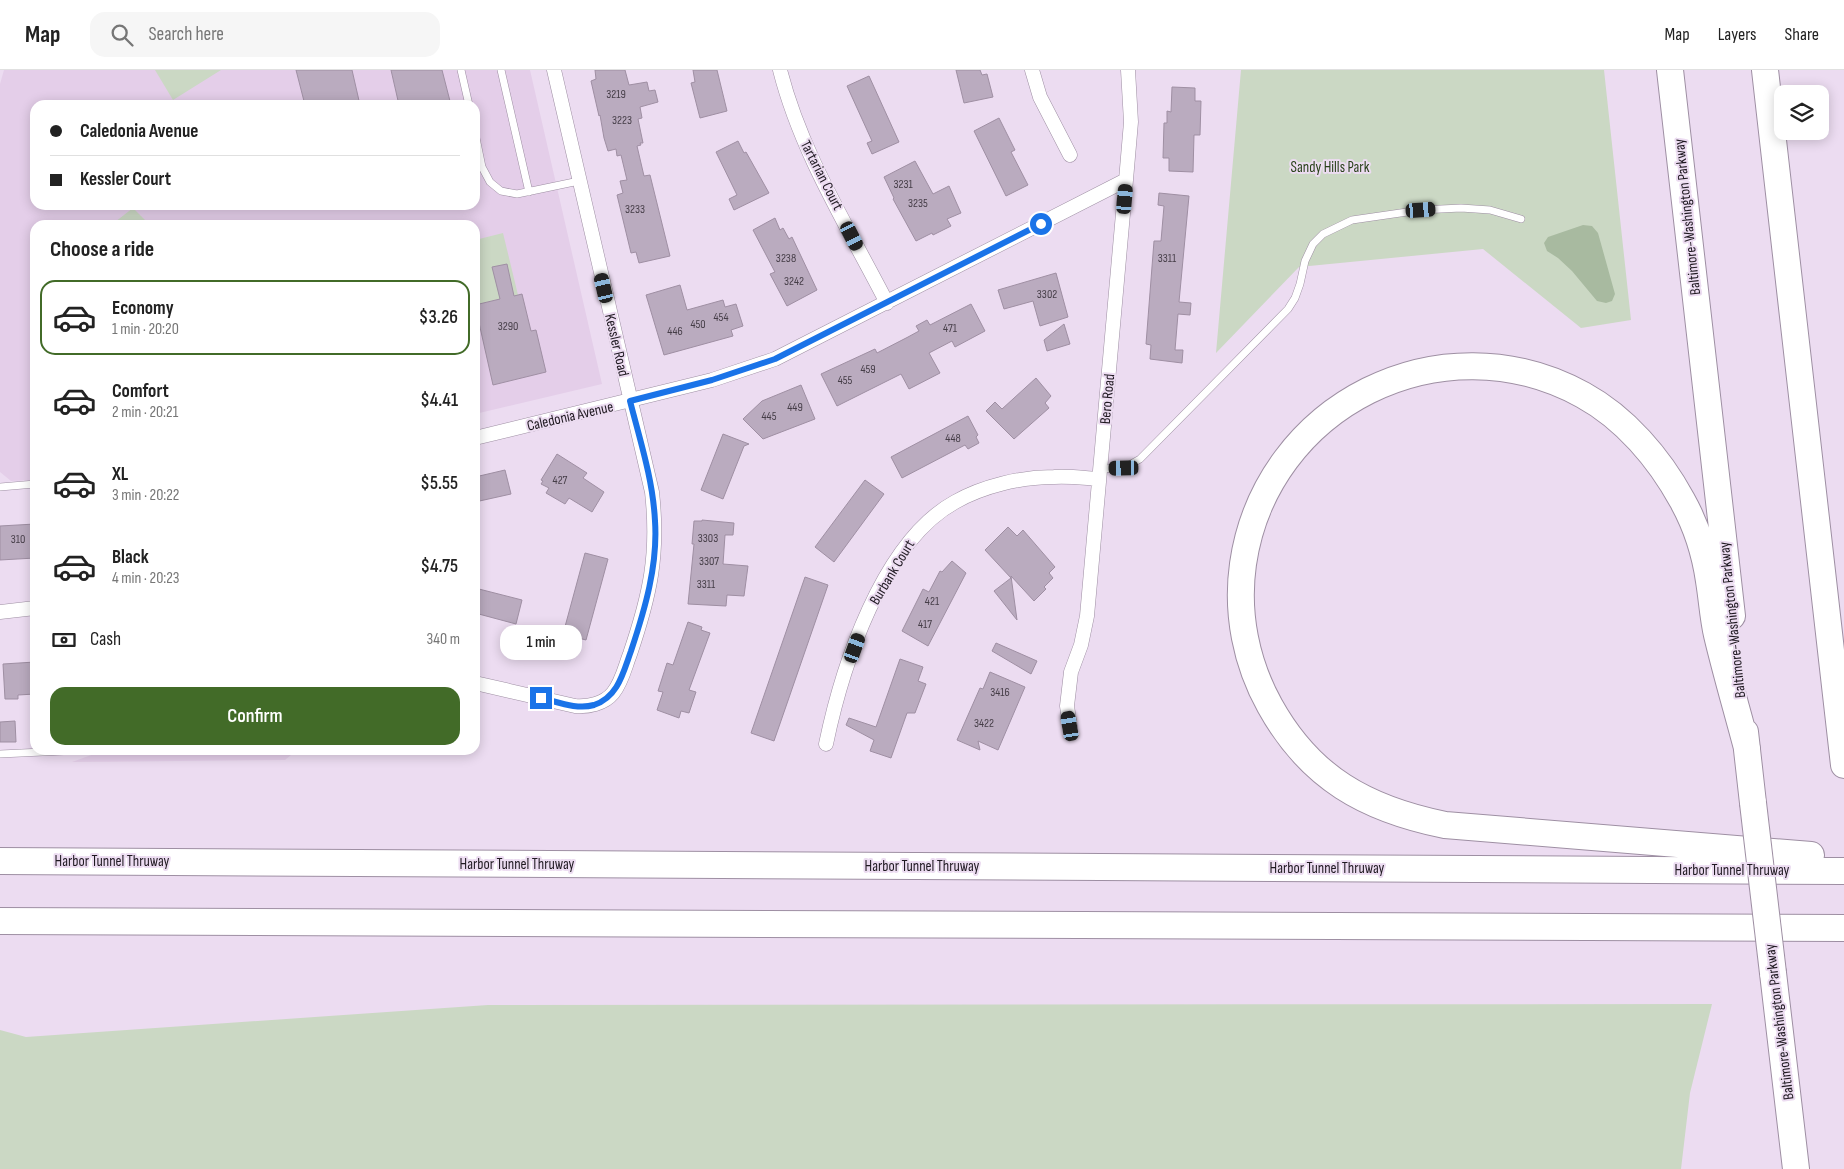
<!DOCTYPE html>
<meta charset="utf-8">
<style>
:root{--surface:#fff;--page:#f6f6f6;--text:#222;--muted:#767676;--line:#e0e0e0;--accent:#426b28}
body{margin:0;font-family:"Sofia Sans Condensed",sans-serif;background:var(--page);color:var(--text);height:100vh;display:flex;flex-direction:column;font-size:19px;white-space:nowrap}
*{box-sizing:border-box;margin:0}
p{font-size:16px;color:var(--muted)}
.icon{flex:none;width:28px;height:28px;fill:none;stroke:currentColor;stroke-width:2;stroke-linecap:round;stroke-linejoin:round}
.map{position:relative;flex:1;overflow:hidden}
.panel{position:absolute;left:30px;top:150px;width:450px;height:535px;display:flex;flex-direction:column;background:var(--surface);border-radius:15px;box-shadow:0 2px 12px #0003}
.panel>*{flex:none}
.banner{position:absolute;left:30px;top:30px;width:450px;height:110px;border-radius:15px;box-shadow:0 2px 12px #0003;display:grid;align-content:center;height:110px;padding:0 20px;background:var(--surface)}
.controls{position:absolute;left:1774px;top:15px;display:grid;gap:10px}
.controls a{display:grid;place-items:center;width:55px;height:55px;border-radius:10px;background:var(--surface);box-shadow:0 2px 12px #0003;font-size:25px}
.end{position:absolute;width:22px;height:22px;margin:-11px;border:6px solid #1a73e8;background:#fff;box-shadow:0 0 0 2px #fff}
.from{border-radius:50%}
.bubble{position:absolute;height:35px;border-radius:15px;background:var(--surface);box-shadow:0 2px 12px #0003;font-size:16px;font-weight:600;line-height:35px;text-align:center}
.car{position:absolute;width:15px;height:30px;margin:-15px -8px;border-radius:6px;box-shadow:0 0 4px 1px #0007;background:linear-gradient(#222 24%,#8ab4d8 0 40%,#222 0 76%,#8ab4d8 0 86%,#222 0)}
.banner b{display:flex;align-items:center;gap:18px;height:48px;font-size:19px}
.banner b+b{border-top:1px solid var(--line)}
.banner i{width:12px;height:12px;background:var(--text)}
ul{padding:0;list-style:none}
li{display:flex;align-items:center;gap:15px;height:75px;margin:0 10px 8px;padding:0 10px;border:2px solid transparent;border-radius:15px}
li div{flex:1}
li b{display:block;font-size:19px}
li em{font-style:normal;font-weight:600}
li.current{border-color:var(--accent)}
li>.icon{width:45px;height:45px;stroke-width:1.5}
h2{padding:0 20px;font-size:22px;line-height:60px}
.pay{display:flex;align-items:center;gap:12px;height:55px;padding:0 20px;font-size:19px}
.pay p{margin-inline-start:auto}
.action{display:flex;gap:10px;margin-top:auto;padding:10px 20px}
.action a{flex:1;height:58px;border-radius:15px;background:var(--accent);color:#fff;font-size:20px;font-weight:600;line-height:58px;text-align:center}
header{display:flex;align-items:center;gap:30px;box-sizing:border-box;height:70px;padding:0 25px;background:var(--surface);border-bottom:1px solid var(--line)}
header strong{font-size:24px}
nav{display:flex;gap:28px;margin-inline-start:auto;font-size:18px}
.search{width:350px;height:45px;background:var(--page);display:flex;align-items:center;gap:12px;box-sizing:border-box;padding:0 18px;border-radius:15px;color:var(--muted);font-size:19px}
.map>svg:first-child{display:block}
</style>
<header>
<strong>Map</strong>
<div class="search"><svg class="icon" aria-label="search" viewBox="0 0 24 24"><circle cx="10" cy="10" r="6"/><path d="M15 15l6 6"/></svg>Search here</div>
<nav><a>Map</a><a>Layers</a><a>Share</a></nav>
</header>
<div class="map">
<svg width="1844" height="1099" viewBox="0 0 1844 1099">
<rect width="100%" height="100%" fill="#ecdcf1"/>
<path fill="#e4cee9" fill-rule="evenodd" d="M4,0H530L602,314L475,344V155H35V410L11,411L0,402V14ZM35,35H475V135H35Z
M105,680H297L285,690L72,692Z"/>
<path fill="#cbd8c4" d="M155,0H221L173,30Z
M1241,0H1604L1631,250L1581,258L1483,179L1299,197L1216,283Z
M133,138L150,155H111Z
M503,163L518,225L475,235V170Z
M1712,934L1690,1023L1681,1099H0V960L26,967L488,935Z"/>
<path fill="#a8baa0" d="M1583,155L1592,156L1598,163L1615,224L1612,231L1606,233L1597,231L1572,201L1558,188L1547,181L1544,173L1548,167Z"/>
<path fill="#baabbf" stroke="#9f8fa3" d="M296,0H352L360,35H305Z
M391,0H442L451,35H399Z
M595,0H625L629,15L647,12L649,21L655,20L658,32L640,37L642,48L638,49L643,73H640L641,75L637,76L644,106L650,105L670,186L639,193L636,182L631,183L617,125L623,123L620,111L627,110L621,85L617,86L616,79L608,81L604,68L600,45L599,46L591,11L596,9Z
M693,0H717L727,41L700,48L691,13L695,12Z
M956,0H980L982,5L987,4L993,27L964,33Z
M869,6L899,72L872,84L867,73L872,71L847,16Z
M1172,17L1195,18V31H1201L1200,65H1194L1193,102L1169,101V88H1163L1164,53H1167V41L1171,42Z
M999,48L1015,80L1011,82L1028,115L1006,126L974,61Z
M738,71L744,83L746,82L769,123L734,140L729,129L737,125L716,82Z
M915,91L933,124L949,116L961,143L947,149L951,156L933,165L932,163L916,171L893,129L894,128L884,107Z
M1159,123L1189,126L1179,232L1191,233L1190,245L1178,244L1175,280H1183L1182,293L1150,289L1151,275L1146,274L1154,171H1161L1164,136L1158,135Z
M775,148L780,160L783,158L789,169L792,167L817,220L787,236L770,204L775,202L753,160Z
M507,194L514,226L522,224L531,261L536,260L546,302L493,315L475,235L500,229L492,197Z
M1056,203L1068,247L1040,256L1033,231L1004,239L998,220Z
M680,215L687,240L723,230L725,237L736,234L743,256L731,260L733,266L664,285L646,225Z
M971,234L985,261L955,277L952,271L929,283L940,303L909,319L901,304L837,336L821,304L875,279L877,283L908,267L919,261L916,256L927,250L930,255Z
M1064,254L1070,274L1047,281L1044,270Z
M1036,308L1051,326L1045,333L1049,338L1014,369L986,341L995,332L1002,339Z
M801,315L815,349L763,369L743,349L762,331Z
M968,346L978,365L976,367L979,373L968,379L965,375L902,408L891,387Z
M723,364L749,374L744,376L723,429L701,420Z
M557,384L587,403L583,408L604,422L592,442L569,428L565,434L546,423L549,418L541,414L543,411L541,410Z
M505,400L511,424L475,432V407Z
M865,410L884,424L834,492L815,477Z
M702,450L734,453L733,465H725L723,494L748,496L744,526L727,525L726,536L688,534L694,474H692L694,451H702Z
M35,454V488L0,490V456Z
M1008,457L1017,466L1023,460L1055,497L1049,503L1053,508L1044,517L1046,519L1034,531L1011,506L1017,550L994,521L1011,508L985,480Z
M585,483L608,489L586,570L563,564Z
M952,491L966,503L928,576L902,561L923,519L929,522L940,501L942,502Z
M805,507L828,515L774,671L751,663Z
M475,518L522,530L516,554L475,543Z
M688,552L702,557L701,560L710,563L689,620L696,622L689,643L681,641L679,648L657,640L663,622L658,621L667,593L673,595Z
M996,573L1037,591L1031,604L992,581Z
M900,589L923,597L918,611L926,614L915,643H907L891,688L870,681L874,670L846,655L849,648L876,657Z
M35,592V624L18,625V629H5L3,594Z
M990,602L1025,617L998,680L978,671L980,680L957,670L980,618L983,619Z
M15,651L16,672H0V652Z"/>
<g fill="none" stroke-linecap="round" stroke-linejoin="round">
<g stroke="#9e8fa3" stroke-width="8">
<path id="service" d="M461,0L469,35
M501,0L529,122
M475,63L482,97L490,112L501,121L517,124L579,111
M1100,399L1124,398L1140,389L1288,239L1295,228L1300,214L1305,191L1313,174L1323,164L1352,150L1421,140L1461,138L1490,140L1521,149
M0,417L35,414
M0,684L85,680"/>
</g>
<g stroke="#9e8fa3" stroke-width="15">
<path id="minor" d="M780,0C801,83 848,157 887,233
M1032,0L1040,27L1070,85
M475,368L712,310L775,289L1126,110
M0,542L35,538
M475,613L575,636C588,637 604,634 613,623C622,612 625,597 630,584C650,525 659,485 652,422L554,0
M1070,656L1067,636L1071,602L1081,575L1087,546L1126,110L1131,52L1128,0
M826,674C842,597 882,472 955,432C983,416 1021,407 1054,407C1069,406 1084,408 1099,409"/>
</g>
<g stroke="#9e8fa3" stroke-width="28">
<path id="motorway" d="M1670,0L1732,546
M1765,0L1844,695
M1745,662L1753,733
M1747,678C1737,640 1726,603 1717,565C1713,548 1712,529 1709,511C1705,483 1696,455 1682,430C1659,388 1625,348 1583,325C1441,247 1266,335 1243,494C1236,543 1246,593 1270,636C1310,708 1366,739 1445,755L1811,785
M0,791L1844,801
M0,851L1844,858
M1773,903L1796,1099"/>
</g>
<use href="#service" stroke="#fff" stroke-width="7"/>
<use href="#minor" stroke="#fff" stroke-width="14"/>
<use href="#motorway" stroke="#fff" stroke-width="26"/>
<g stroke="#9e8fa3" stroke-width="28" stroke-linecap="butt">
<path id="motorway-bridge" d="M1753,733L1773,903"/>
</g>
<use href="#motorway-bridge" stroke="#fff" stroke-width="26"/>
</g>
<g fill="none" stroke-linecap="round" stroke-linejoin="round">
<path stroke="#1a73e8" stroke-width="6" d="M541,628C558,632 577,640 594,635C618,627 623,603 631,581C645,539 658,495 655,451C653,410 640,370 630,331L712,310L775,289L1041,154"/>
</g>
<g text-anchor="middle" stroke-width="4" stroke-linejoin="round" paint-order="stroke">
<g font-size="12" fill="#463e48">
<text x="616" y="28">3219</text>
<text x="622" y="54">3223</text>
<text x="903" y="118">3231</text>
<text x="918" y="137">3235</text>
<text x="635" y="143">3233</text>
<text x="786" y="192">3238</text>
<text x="1167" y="192">3311</text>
<text x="794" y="215">3242</text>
<text x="1047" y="228">3302</text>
<text x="721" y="251">454</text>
<text x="698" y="258">450</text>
<text x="508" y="260">3290</text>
<text x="950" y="262">471</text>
<text x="675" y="265">446</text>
<text x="868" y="303">459</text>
<text x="845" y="314">455</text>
<text x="795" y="341">449</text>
<text x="769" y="350">445</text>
<text x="953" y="372">448</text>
<text x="560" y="414">427</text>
<text x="708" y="472">3303</text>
<text x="18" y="473">310</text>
<text x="709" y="495">3307</text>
<text x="706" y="518">3311</text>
<text x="932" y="535">421</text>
<text x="925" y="558">417</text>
<text x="1000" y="626">3416</text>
<text x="984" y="657">3422</text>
</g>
<g font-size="15" fill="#284119" stroke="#ecdcf1">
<text x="1330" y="102">Sandy Hills Park</text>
</g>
<g font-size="15" fill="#1f1921" stroke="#ecdcf1">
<text transform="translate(822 105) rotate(63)" y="5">Tartarian Court</text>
<text transform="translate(1687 147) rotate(-96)" y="5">Baltimore-Washington Parkway</text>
<text transform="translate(617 275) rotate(77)" y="5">Kessler Road</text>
<text transform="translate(1107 329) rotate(-85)" y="5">Bero Road</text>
<text transform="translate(570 346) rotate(-13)" y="5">Caledonia Avenue</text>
<text transform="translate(892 502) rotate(-59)" y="5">Burbank Court</text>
<text transform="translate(1732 550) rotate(-96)" y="5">Baltimore-Washington Parkway</text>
<text x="112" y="796">Harbor Tunnel Thruway</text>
<text x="517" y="799">Harbor Tunnel Thruway</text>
<text x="922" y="801">Harbor Tunnel Thruway</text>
<text x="1327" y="803">Harbor Tunnel Thruway</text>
<text x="1732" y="805">Harbor Tunnel Thruway</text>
<text transform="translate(1779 952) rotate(-97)" y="5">Baltimore-Washington Parkway</text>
</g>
</g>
</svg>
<div class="controls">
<a><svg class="icon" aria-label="layers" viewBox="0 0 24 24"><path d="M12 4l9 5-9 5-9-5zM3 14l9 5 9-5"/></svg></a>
</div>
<i class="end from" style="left:1041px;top:154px"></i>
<i class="end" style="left:541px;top:628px"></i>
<div class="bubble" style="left:500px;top:555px;width:82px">1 min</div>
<i class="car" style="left:1125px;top:129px;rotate:5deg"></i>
<i class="car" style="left:1421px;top:140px;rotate:86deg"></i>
<i class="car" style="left:852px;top:166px;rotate:153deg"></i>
<i class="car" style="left:604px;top:218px;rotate:347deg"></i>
<i class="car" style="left:1124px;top:398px;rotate:269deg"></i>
<i class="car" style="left:855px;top:578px;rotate:20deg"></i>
<i class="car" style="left:1070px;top:656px;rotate:350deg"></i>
<div class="banner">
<b><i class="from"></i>Caledonia Avenue</b>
<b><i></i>Kessler Court</b>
</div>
<section class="panel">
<h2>Choose a ride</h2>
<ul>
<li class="current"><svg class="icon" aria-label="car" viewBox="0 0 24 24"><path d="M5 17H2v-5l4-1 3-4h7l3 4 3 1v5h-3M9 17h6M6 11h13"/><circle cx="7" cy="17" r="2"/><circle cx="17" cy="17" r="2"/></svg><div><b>Economy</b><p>1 min · 20:20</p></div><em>$3.26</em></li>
<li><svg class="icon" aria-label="car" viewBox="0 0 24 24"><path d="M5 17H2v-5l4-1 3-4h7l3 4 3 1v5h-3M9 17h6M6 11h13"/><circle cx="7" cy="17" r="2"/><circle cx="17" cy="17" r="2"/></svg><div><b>Comfort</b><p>2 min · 20:21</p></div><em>$4.41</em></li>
<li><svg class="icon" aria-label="car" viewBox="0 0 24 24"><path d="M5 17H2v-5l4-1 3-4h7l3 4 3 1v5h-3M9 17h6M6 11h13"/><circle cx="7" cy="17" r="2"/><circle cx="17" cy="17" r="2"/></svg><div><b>XL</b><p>3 min · 20:22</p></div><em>$5.55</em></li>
<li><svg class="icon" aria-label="car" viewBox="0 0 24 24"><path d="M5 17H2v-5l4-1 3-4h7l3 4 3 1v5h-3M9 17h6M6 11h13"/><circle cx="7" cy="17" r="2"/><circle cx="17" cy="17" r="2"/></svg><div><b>Black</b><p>4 min · 20:23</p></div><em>$4.75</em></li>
</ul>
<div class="pay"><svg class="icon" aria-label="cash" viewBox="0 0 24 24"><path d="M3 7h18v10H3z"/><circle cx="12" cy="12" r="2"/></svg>Cash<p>340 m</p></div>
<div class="action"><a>Confirm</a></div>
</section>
</div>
